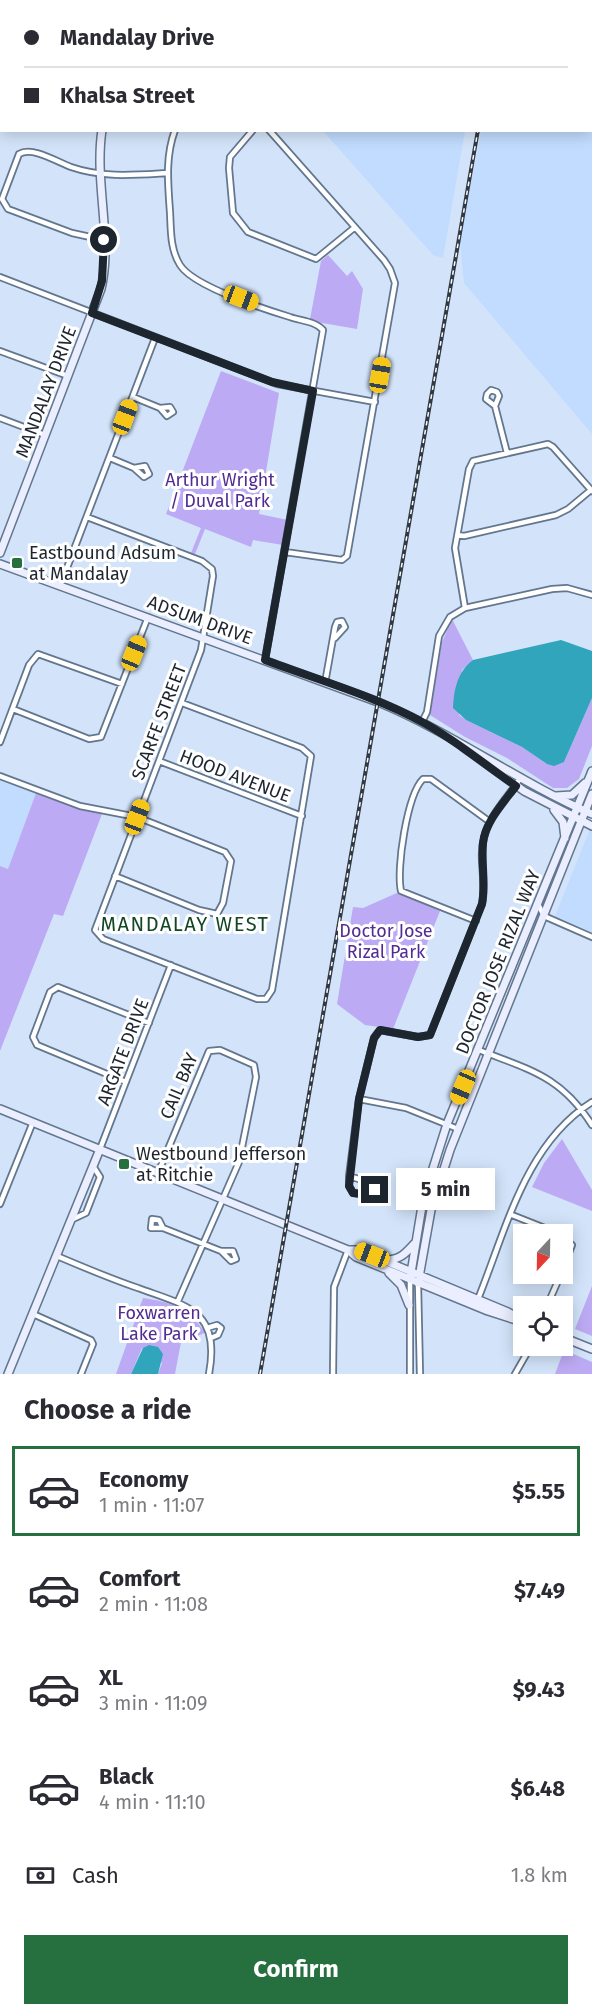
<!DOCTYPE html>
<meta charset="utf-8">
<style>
:root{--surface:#fff;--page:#f7f7f7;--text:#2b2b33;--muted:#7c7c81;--line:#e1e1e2;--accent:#25703e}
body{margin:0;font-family:"Fira Sans",sans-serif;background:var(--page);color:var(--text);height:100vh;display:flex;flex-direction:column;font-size:22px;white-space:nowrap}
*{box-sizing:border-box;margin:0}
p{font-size:20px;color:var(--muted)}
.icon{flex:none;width:33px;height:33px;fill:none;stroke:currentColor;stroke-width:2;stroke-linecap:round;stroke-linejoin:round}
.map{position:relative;height:1374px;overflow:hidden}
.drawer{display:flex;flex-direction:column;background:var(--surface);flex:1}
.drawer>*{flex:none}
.banner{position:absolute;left:0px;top:0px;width:592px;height:132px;box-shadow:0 3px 15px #0003;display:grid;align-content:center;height:132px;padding:0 24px;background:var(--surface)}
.needle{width:39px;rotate:202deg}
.fabs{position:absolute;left:513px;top:1224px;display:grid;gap:12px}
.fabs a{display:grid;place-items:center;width:60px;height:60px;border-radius:0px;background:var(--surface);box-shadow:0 3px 15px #0003;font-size:30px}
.end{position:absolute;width:27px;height:27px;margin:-14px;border:8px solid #1d252f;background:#fff;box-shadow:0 0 0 3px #fff}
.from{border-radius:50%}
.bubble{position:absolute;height:42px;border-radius:0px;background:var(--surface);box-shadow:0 3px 15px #0003;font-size:20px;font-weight:700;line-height:42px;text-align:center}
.car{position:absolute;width:18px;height:36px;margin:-18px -9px;border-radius:8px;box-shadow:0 0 4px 2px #0007;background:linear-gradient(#f5c518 24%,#345 0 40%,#f5c518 0 76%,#345 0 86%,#f5c518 0)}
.banner b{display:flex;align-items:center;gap:21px;height:57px;font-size:22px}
.banner b+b{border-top:2px solid var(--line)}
.banner i{width:15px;height:15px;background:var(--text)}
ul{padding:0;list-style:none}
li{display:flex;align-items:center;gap:18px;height:90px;margin:0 12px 9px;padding:0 12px;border:3px solid transparent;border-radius:0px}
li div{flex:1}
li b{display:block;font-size:22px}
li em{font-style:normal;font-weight:700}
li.selected{border-color:var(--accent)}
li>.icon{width:54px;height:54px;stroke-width:1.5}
h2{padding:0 24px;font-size:27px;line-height:72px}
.pay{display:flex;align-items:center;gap:15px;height:66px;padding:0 24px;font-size:22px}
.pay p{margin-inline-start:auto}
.action{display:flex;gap:12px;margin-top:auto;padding:12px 24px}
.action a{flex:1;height:69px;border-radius:0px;background:var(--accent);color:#fff;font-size:24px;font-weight:700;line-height:69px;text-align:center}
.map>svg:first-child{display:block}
</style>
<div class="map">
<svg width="592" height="1374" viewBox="0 0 592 1374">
<rect width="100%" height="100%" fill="#d3e4fa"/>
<path fill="#c1dcfe" d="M223,0H488L487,2Z
M506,0H592V434L464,283L460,242L481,131L591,130V2Z
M323,131H465L443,258L433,255Z
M0,780L36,793L8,869L0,866Z
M590,829H592V932L555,916Z"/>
<path fill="#bdaaf4" d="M328,255L347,276L352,271L363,289L357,329L322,323L310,319L321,261Z
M221,371L279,393L259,514L288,520L283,545L253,540L251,547L205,529L195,554L191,553L201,528L166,514Z
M452,619L473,660L462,670L459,715L466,720L522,747L547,764L564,762L592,698V746L579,779L567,788H553L507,758L465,737L430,715L442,642Z
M36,793L67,805L102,814L63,916L54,914L0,1051V866L8,869Z
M399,892L440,911L393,1029L365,1025L337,1004L353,907L363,908Z
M562,1139L592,1190V1211L532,1187L544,1163Z
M592,1286V1336L575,1329Z
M143,1298C171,1302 190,1308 205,1333L181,1342L175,1374H158L162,1363L142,1348L131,1374H116Z
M564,1350L592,1362V1374H555Z"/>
<path fill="#31a5bb" d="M561,640L592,651V698L564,762L554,766L547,764L522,747L466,720L453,708C454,690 457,672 473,660Z
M149,1345L158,1347L163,1354L158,1374H131L143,1348Z"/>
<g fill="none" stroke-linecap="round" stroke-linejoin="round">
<g stroke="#62768e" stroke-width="8">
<path id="street" d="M216,0L217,2
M0,2L2,3
M45,2V0
M383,2V0
M0,69H2
M175,130C165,157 168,184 170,212C171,230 170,249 180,265C193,286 264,309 290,317C301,321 315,321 323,330L265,660
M253,130L230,157L229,168L233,213L248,232L316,259L354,228
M269,130L384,260L390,269L395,283L347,556L342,560L285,552
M104,240L72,233L8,209L2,199L19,154C33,146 57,162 71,167C103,178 134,175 167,173
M0,277L277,384L375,402
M0,351L68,376
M133,397L160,408L167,416L173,412L170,407L160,408
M495,406L499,396L497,392L491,390L487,394L486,399L495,406L507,453
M0,418L45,435
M110,458L134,468L144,477L149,474L145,466L134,468
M87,517L202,561L212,569L213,576L201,650L95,930L103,939L257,999H266L272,990L311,756L302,748L182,703
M458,535L464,536L556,515L568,509L591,490
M60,586L155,338
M465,608L455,548L469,469L473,461L548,444L553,447L592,491
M325,683L335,627L337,622L342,621L345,627L335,638
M13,709L89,739L101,737L148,617
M422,722L427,712L439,636L450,617L465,608L552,589L567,588L592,595
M0,742L29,665L38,654L122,684
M159,761L302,816
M0,776L80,806L137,817L225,852L231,861L223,903L217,914L199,910L115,876
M538,904L544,916L592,937
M476,921L401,891C396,869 407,795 423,779H431L490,822
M479,1050C530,1070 561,1076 592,1125
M126,1082L37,1045L33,1037L50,992L58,987L149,1023
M359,1099L406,1108L458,1129
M100,1149L171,965
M158,1173L209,1051L220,1050L254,1065L256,1077L239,1162L178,1301
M349,1176L371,1183L375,1190L371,1195L353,1193L349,1186V1176L359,1099L374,1038L380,1030L418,1037L430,1035L482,904C487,882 478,859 484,838C489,815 509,796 521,777
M0,1204L33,1122
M512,1215L560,1234
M71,1220L86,1213L100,1177L93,1166
M163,1228L159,1220L152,1219L151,1228H163L221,1251H233L236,1259L231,1261L221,1251
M562,1235L572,1245L562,1271
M57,1256C83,1267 111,1279 138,1288C187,1306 221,1310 209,1374
M410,1279V1374
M418,1283L420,1374
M478,1299C506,1230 525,1144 592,1102
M547,1306L561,1274
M33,1314L91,1340L93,1344L81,1374
M207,1328L217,1325L221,1328L218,1335L211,1338
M333,1374L334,1287L348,1250
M515,1374L531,1346"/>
</g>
<g stroke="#62768e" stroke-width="10">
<path id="secondary" d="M143,2V0
M0,553L101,289C113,237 94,183 102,130
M0,564L378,702C453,733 518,782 592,814
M463,747L524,791L592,826
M556,796L572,795L585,783
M554,810L563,822L565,838
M0,1109L348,1250H359L508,1312L524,1321
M348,1250L356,1257L488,1311L519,1321
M388,1260C401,1259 406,1253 415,1243
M389,1273L401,1285L409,1305
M410,1279L423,1200L447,1124L592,771
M418,1283L431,1210L450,1150L592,794
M562,1337L592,1349
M8,1374L100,1149"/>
</g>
<use href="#street" stroke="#fff" stroke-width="4.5"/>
<use href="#secondary" stroke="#eaeeff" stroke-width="7"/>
<g stroke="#303944" stroke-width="4">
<path id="rail" d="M501,2V0
M260,1374L478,130"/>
</g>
<use href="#rail" stroke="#fff" stroke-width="1.5" stroke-dasharray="4.5" stroke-linecap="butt"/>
</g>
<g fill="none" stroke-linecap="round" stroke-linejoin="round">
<path stroke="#1d252f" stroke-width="8" d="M104,240L102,281L92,313L272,382L313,391L265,660C318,680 375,696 424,723C457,741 485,765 516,786C504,802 485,822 483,843C481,863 486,883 482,904L430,1035L418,1037L380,1030L374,1038L359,1099L349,1186L353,1193L371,1195L375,1190"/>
</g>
<g fill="#25703e" stroke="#fff" stroke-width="2">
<rect x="11" y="557" width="12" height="12" rx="3"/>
<rect x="118" y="1158" width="12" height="12" rx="3"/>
</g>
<g text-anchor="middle" stroke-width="6" stroke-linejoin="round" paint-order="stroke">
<g font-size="18" fill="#1d252f" stroke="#fff">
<text transform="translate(46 392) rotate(-69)" y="6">MANDALAY DRIVE</text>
<text transform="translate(200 620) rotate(20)" y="6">ADSUM DRIVE</text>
<text transform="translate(159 722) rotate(-69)" y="6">SCARFE STREET</text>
<text transform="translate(235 776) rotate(21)" y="6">HOOD AVENUE</text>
<text transform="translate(498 962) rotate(-68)" y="6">DOCTOR JOSE RIZAL WAY</text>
<text transform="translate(123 1052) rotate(-69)" y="6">ARGATE DRIVE</text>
<text transform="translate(179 1086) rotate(-67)" y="6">CAIL BAY</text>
</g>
<g font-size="18" fill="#522c93" stroke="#fff">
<text x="220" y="486">Arthur Wright<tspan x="220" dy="21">/ Duval Park</tspan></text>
<text x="386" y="937">Doctor Jose<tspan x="386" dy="21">Rizal Park</tspan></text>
<text x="159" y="1319">Foxwarren<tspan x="159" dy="21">Lake Park</tspan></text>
</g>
<g font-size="18" fill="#1d252f" stroke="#fff" text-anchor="start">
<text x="29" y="559">Eastbound Adsum<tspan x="29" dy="21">at Mandalay</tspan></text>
<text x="136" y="1160">Westbound Jefferson<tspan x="136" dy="21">at Ritchie</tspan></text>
</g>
<g font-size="20" letter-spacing="1.5" fill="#124624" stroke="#fff">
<text x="185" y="931">MANDALAY WEST</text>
</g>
</g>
</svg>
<div class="fabs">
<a><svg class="needle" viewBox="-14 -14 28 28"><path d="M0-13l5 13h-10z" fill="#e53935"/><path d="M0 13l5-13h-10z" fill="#7c7c81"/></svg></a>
<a><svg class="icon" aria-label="locate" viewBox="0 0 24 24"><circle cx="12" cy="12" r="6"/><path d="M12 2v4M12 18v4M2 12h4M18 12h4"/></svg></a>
</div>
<i class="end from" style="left:104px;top:240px"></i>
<i class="end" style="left:375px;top:1190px"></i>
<div class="bubble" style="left:396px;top:1168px;width:99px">5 min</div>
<i class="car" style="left:241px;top:298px;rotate:111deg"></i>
<i class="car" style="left:380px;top:375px;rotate:10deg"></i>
<i class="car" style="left:125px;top:417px;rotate:21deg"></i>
<i class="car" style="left:134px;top:653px;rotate:22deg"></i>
<i class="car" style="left:137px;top:817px;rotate:21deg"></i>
<i class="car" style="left:463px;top:1087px;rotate:203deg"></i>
<i class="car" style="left:372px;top:1255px;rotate:291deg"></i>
<div class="banner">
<b><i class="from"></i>Mandalay Drive</b>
<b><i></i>Khalsa Street</b>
</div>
</div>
<section class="drawer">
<h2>Choose a ride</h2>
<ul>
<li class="selected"><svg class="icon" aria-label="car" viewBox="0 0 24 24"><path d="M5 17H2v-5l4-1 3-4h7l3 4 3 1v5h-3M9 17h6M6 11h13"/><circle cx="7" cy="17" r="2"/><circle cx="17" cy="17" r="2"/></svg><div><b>Economy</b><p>1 min · 11:07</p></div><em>$5.55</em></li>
<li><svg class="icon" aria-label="car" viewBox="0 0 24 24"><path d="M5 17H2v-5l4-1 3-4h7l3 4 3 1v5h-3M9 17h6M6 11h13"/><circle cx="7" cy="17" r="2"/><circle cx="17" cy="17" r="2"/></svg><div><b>Comfort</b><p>2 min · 11:08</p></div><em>$7.49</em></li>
<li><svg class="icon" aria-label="car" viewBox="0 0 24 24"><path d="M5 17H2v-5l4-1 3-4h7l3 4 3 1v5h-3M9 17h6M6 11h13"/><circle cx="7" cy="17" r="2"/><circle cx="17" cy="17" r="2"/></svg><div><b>XL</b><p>3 min · 11:09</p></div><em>$9.43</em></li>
<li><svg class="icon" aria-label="car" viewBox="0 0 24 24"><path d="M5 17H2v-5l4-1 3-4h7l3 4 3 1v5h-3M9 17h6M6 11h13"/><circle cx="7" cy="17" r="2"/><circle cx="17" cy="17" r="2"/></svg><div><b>Black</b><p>4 min · 11:10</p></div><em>$6.48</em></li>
</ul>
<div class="pay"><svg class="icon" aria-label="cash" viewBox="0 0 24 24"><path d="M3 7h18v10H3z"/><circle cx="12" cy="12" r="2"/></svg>Cash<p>1.8 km</p></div>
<div class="action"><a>Confirm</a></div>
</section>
